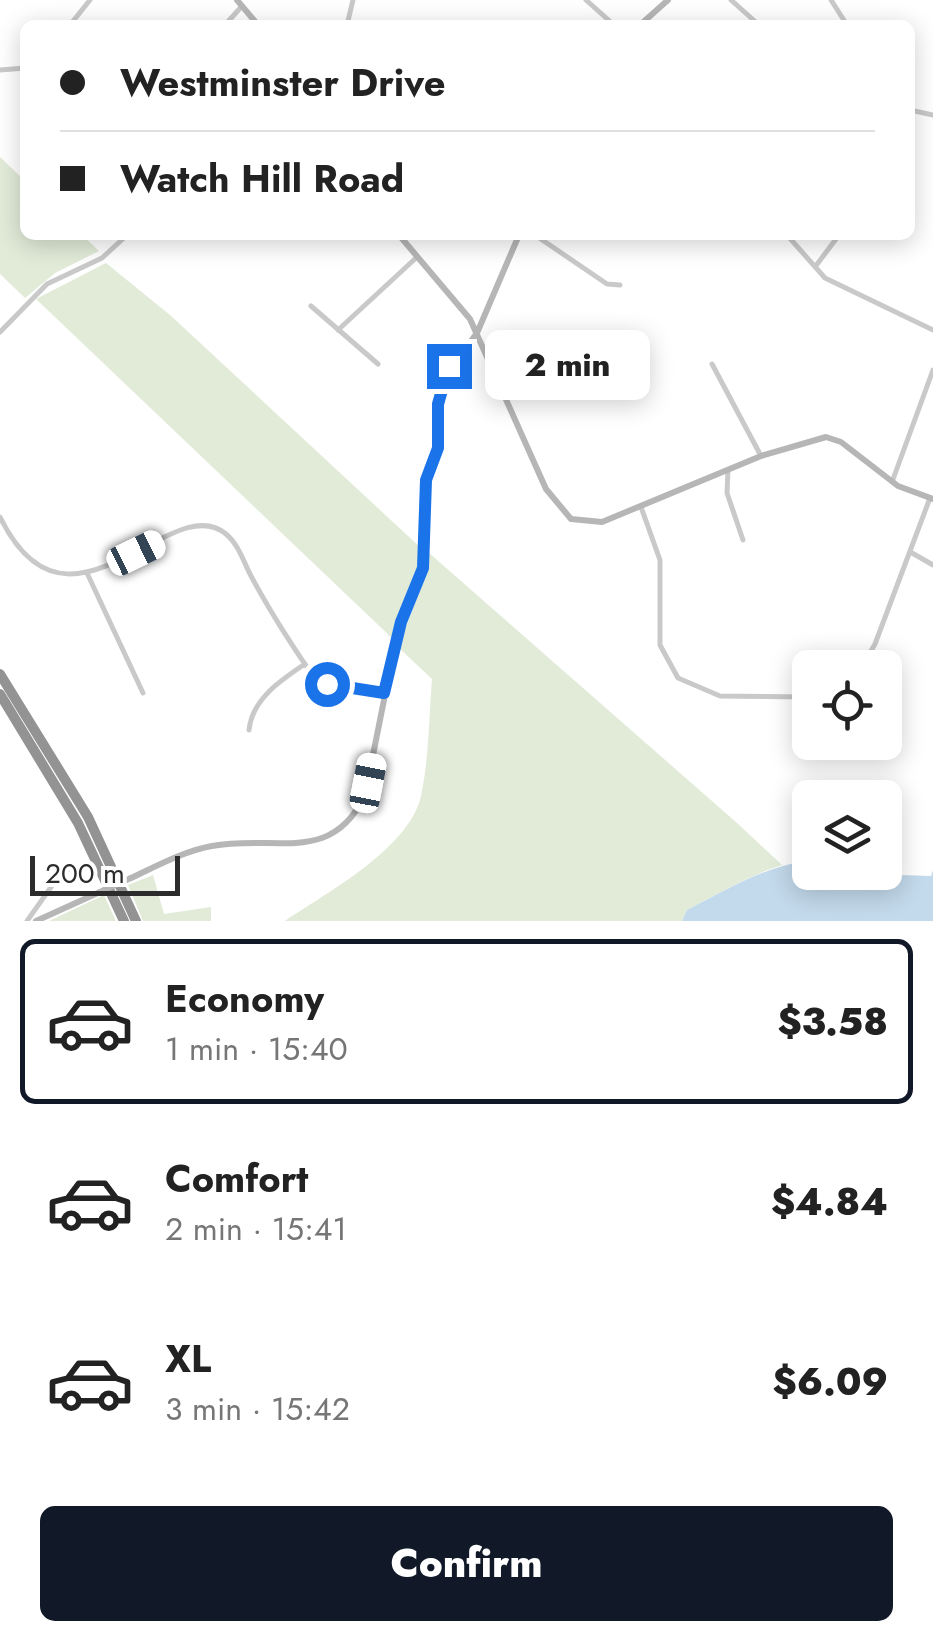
<!DOCTYPE html>
<meta charset="utf-8">
<style>
:root{--surface:#fff;--page:#f2f2f2;--text:#222;--muted:#767676;--line:#e0e0e0;--accent:#111827}
body{margin:0;font-family:Jost,sans-serif;background:var(--page);color:var(--text);height:100vh;display:flex;flex-direction:column;font-size:38px;white-space:nowrap}
*{box-sizing:border-box;margin:0}
p{font-size:32px;color:var(--muted)}
.icon{flex:none;width:55px;height:55px;fill:none;stroke:currentColor;stroke-width:2;stroke-linecap:round;stroke-linejoin:round}
.map{position:relative;height:921px;overflow:hidden}
.sheet{display:flex;flex-direction:column;background:var(--surface);flex:1}
.sheet>*{flex:none}
.top-card{position:absolute;left:20px;top:20px;width:895px;height:220px;border-radius:15px;box-shadow:0 5px 25px #0003;display:grid;align-content:center;height:220px;padding:0 40px;background:var(--surface)}
.buttons{position:absolute;left:792px;top:650px;display:grid;gap:20px}
.buttons a{display:grid;place-items:center;width:110px;height:110px;border-radius:15px;background:var(--surface);box-shadow:0 5px 25px #0003;font-size:50px}
.scale{position:absolute;left:30px;bottom:25px;width:150px;box-sizing:border-box;padding-left:10px;border:5px solid #2c2c2c;border-top:0;font-size:28px;line-height:35px;white-space:nowrap;color:#2c2c2c;-webkit-text-stroke:8px #fff;paint-order:stroke}
.end{position:absolute;width:45px;height:45px;margin:-22px;border:12px solid #1a73e8;background:#fff;box-shadow:0 0 0 5px #fff}
.from{border-radius:50%}
.bubble{position:absolute;height:70px;border-radius:15px;background:var(--surface);box-shadow:0 5px 25px #0003;font-size:32px;font-weight:800;line-height:70px;text-align:center}
.car{position:absolute;width:30px;height:60px;margin:-30px -15px;border-radius:12px;box-shadow:0 0 8px 2px #0007;background:linear-gradient(#fff 24%,#345 0 40%,#fff 0 76%,#345 0 86%,#fff 0)}
.top-card b{display:flex;align-items:center;gap:35px;height:95px;font-size:38px}
.top-card b+b{border-top:2px solid var(--line)}
.top-card i{width:25px;height:25px;background:var(--text)}
ul{padding:18px 0 0;list-style:none}
li{display:flex;align-items:center;gap:30px;height:165px;margin:0 20px 15px;padding:0 20px;border:5px solid transparent;border-radius:15px}
li div{flex:1}
li b{display:block;font-size:38px}
li em{font-style:normal;font-weight:800}
li.selected{border-color:var(--accent)}
li>.icon{width:90px;height:90px;stroke-width:1.5}
.action{display:flex;gap:20px;margin-top:auto;padding:20px 40px}
.action a{flex:1;height:115px;border-radius:15px;background:var(--accent);color:#fff;font-size:40px;font-weight:800;line-height:115px;text-align:center}
.map>svg:first-child{display:block}
</style>
<div class="map">
<svg width="933" height="921" viewBox="0 0 933 921">
<rect width="100%" height="100%" fill="#fff"/>
<path fill="#e1ebd8" d="M0,157L25,181V235H82L99,251L55,273L25,298L0,274Z
M106,263L170,315L422,549L416,583L393,639L36,299Z
M428,552L737,823L782,865C748,876 720,893 687,910L682,921H285C326,893 409,849 421,796C429,759 429,717 432,679L398,647L423,583Z
M153,875L164,914L211,907V921H143L128,885Z
M104,895L116,921H49Z"/>
<path fill="#c3daec" d="M810,860V872L931,876L933,870V921H682L687,910C730,888 761,868 810,860Z"/>
<g fill="none" stroke-linecap="round" stroke-linejoin="round">
<path stroke="#c9c9c9" stroke-width="5" d="M586,0L614,25
M731,0L759,25
M831,0L847,25
M70,25L90,0
M225,25L242,6
M347,25L353,0
M0,70L25,68
M910,110L933,115
M535,235L607,284L620,285
M787,235L825,278L933,330
M815,267L839,235
M311,306L378,364
M338,330L417,257
M0,332L47,284L102,258L127,235
M712,364L761,456
M728,470L727,493L743,540
M892,482L933,370
M641,507L660,560V645L678,678L720,696L810,697
M0,517C69,658 170,487 226,534C238,544 243,560 250,574C268,608 289,641 311,673L327,684L383,693
M912,553L933,565
M87,573L143,693
M861,668L875,644L930,498
M249,730C252,699 281,680 305,664
M27,921L61,873L71,868"/>
<path stroke="#b6b6b6" stroke-width="6" d="M237,0L258,25
M640,25L668,0
M399,235L470,319L546,489L571,519L602,522L761,456L826,437L841,442L898,486L933,499
M131,878C157,866 184,851 212,846C275,834 331,866 365,795L397,635L423,568L424,495L438,448L443,378L477,333L519,235
M36,921L100,892"/>
<path stroke="#939393" stroke-width="10" d="M0,674L88,817L136,921
M0,694L78,823L124,921"/>
<path stroke="#b6b6b6" stroke-width="6" d="M100,892L131,878"/>
</g>
<g fill="none" stroke-linecap="round" stroke-linejoin="round">
<path stroke="#1a73e8" stroke-width="12" d="M327,684L384,693L401,622L423,568L426,480L438,448V404L449,366"/>
</g>
</svg>
<div class="buttons">
<a><svg class="icon" aria-label="locate" viewBox="0 0 24 24"><circle cx="12" cy="12" r="6"/><path d="M12 2v4M12 18v4M2 12h4M18 12h4"/></svg></a>
<a><svg class="icon" aria-label="layers" viewBox="0 0 24 24"><path d="M12 4l9 5-9 5-9-5zM3 14l9 5 9-5"/></svg></a>
</div>
<div class="scale">200 m</div>
<i class="end from" style="left:327px;top:684px"></i>
<i class="end" style="left:449px;top:366px"></i>
<div class="bubble" style="left:485px;top:330px;width:165px">2 min</div>
<i class="car" style="left:136px;top:553px;rotate:64deg"></i>
<i class="car" style="left:368px;top:783px;rotate:11deg"></i>
<div class="top-card">
<b><i class="from"></i>Westminster Drive</b>
<b><i></i>Watch Hill Road</b>
</div>
</div>
<section class="sheet">
<ul>
<li class="selected"><svg class="icon" aria-label="car" viewBox="0 0 24 24"><path d="M5 17H2v-5l4-1 3-4h7l3 4 3 1v5h-3M9 17h6M6 11h13"/><circle cx="7" cy="17" r="2"/><circle cx="17" cy="17" r="2"/></svg><div><b>Economy</b><p>1 min · 15:40</p></div><em>$3.58</em></li>
<li><svg class="icon" aria-label="car" viewBox="0 0 24 24"><path d="M5 17H2v-5l4-1 3-4h7l3 4 3 1v5h-3M9 17h6M6 11h13"/><circle cx="7" cy="17" r="2"/><circle cx="17" cy="17" r="2"/></svg><div><b>Comfort</b><p>2 min · 15:41</p></div><em>$4.84</em></li>
<li><svg class="icon" aria-label="car" viewBox="0 0 24 24"><path d="M5 17H2v-5l4-1 3-4h7l3 4 3 1v5h-3M9 17h6M6 11h13"/><circle cx="7" cy="17" r="2"/><circle cx="17" cy="17" r="2"/></svg><div><b>XL</b><p>3 min · 15:42</p></div><em>$6.09</em></li>
</ul>
<div class="action"><a>Confirm</a></div>
</section>
